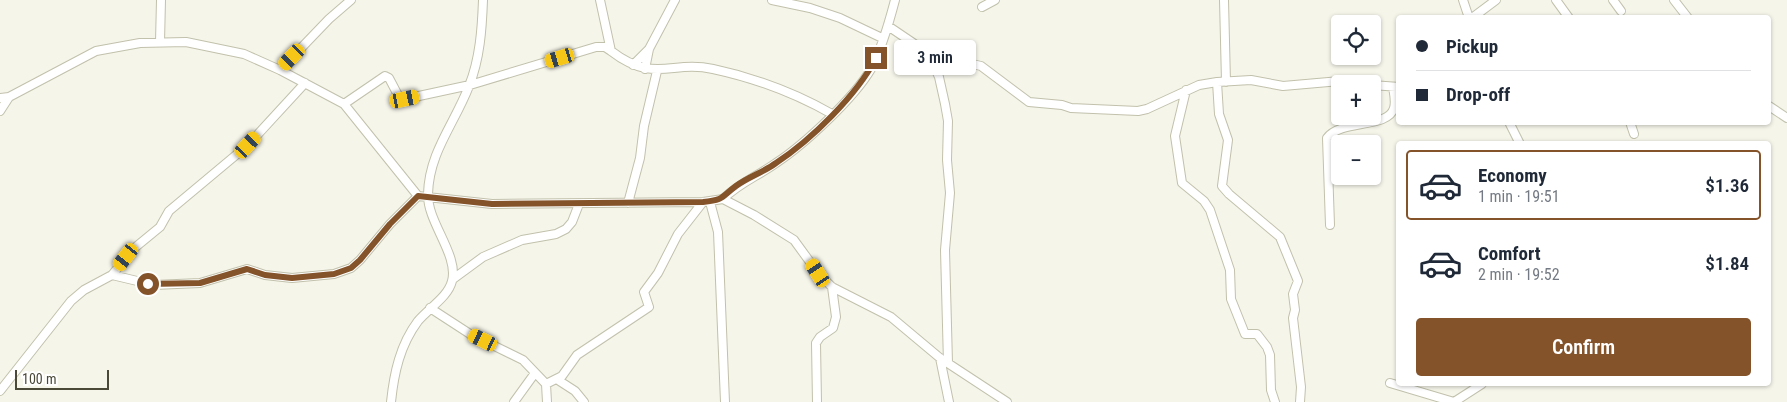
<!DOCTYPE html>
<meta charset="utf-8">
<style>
:root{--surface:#fff;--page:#f2f2f3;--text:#1f2937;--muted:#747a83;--line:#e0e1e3;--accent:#845329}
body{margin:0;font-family:"Roboto Condensed",sans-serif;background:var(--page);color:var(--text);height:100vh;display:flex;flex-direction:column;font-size:19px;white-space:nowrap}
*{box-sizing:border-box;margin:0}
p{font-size:16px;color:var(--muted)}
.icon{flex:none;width:28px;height:28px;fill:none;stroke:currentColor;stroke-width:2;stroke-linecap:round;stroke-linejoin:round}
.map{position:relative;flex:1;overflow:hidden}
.side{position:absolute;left:1396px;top:141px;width:375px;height:245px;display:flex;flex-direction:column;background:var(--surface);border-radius:5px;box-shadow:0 1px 4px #0004}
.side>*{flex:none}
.banner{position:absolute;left:1396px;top:15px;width:375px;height:110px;border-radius:5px;box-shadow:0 1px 4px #0004;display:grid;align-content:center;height:110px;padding:0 20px;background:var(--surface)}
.buttons{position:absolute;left:1331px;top:15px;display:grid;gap:10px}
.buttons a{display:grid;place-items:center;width:50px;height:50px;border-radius:5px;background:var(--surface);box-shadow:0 1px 4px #0004;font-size:25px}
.scale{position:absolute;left:15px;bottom:12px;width:94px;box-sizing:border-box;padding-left:5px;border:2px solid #4a4938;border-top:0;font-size:14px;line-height:18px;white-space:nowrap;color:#4a4938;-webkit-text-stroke:4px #fff;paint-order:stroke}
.end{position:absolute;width:22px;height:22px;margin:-11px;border:6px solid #845329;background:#fff;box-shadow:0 0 0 2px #fff}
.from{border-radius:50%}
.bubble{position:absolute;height:35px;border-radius:5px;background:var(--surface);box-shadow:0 1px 4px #0004;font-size:16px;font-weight:600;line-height:35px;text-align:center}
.car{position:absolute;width:15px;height:30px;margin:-15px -8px;border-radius:6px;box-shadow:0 0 4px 1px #0007;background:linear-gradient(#f5c518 24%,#345 0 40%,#f5c518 0 76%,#345 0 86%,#f5c518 0)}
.banner b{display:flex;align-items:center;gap:18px;height:48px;font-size:19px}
.banner b+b{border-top:1px solid var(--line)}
.banner i{width:12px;height:12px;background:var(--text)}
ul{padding:9px 0 0;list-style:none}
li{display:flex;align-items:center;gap:15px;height:70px;margin:0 10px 8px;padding:0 10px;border:2px solid transparent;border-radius:5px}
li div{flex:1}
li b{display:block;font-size:19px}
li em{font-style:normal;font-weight:600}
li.selected{border-color:var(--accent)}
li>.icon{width:45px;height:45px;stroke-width:1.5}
.action{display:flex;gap:10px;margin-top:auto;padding:10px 20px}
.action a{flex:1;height:58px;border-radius:5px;background:var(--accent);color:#fff;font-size:20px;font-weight:600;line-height:58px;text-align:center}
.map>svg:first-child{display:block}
</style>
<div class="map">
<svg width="1787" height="402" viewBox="0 0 1787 402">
<rect width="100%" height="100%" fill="#f5f5ea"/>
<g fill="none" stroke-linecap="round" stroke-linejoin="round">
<g stroke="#c2c1ac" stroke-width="10">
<path id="minor" d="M600,0L611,51C654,84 671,60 713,69C755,78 795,93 832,114
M772,0L810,8L840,18L882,38
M1224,0L1226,82
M1463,0L1469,18
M1556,0L1569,18
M1613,0L1621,11
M1674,0L1688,18
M982,7L995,0
M1472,18L1496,0
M888,26L922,49L930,57L939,77L945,104L948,121L947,160L950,193L945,250L948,363
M160,42L161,0
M930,57L938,56L981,66L1029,102L1062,105L1071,108L1138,111L1147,109L1199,85L1217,82L1251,80L1283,86L1340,81L1365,84
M633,65L649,49
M645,69L649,49L675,0
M280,70L329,19L351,0
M1217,82L1219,114L1228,140L1222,186L1229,194L1280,237L1298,281L1293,294L1295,310L1293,318L1301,387L1300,402
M1372,85L1399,87
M1186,90L1175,136L1182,183L1204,201L1210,210L1230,270L1231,299L1245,334H1257L1267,347L1270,355L1271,390L1275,402
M0,98L9,97L96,51L140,43L186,42L244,54L280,70L344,104L418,196L492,204L703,202L723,199L754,215L794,240L818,273L832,287L891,317L940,358L1007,402
M344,104L385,76L389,78L399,97L405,99L470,85L596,47H605L611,51
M1769,106L1787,118
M0,111L9,97
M1509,122L1520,144
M1630,122L1634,134
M723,199C739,183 758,176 776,163C805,144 854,98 871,69C882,48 889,23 895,0
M710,202L718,232L725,402
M628,203L640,158L644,126L657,71
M1330,225L1327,138C1341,119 1388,129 1394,108C1396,102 1394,93 1393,87
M112,275L154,285L200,283L247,269L265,275L292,278L334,274L351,268L360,260L390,224L418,196
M453,279L483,257L522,240L556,234L566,229L572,222L579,204
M430,308L470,334L523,360L546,384L547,402
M940,358L949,402
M558,380L575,391L584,402
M1390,383L1454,402
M546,384L562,376L577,355L649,307L644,292L658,273L678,234L703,202
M0,391L71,301L84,290L112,275L132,250L160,227L169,211L248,145L305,83
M391,402C394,373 400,345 418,321C429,308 448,297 452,281C459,255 427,222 428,194C429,152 455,123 469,86C480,59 482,28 483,0
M514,402L535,373
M817,402L816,343L820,337L833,328L836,317L832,287
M1454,402L1482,384"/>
</g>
<use href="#minor" stroke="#fff" stroke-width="8"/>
</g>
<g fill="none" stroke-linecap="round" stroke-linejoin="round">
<path stroke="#845329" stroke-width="6" d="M148,284L200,283L247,269L265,275L292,278L334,274L351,268L360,260L390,224L418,196L492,204L703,202C725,200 721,197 736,186C748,177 764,172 776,163C811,140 857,95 876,58"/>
</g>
</svg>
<div class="buttons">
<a><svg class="icon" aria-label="locate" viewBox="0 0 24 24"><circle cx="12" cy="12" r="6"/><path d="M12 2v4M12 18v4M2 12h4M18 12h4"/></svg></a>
<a>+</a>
<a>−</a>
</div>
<div class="scale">100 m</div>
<i class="end from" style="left:148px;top:284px"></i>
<i class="end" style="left:876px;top:58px"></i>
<div class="bubble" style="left:894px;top:40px;width:82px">3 min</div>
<i class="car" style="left:292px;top:57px;rotate:224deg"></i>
<i class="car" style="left:560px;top:58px;rotate:253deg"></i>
<i class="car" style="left:405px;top:99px;rotate:78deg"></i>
<i class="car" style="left:248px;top:145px;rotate:43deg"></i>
<i class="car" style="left:126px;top:257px;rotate:218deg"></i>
<i class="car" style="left:818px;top:273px;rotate:327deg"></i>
<i class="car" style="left:483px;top:340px;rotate:296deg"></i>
<div class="banner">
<b><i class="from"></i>Pickup</b>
<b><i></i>Drop-off</b>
</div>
<section class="side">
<ul>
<li class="selected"><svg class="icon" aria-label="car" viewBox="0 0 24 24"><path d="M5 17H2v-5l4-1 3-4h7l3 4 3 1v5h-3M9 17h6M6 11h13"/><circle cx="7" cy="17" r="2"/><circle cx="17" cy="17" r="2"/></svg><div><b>Economy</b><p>1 min · 19:51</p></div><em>$1.36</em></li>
<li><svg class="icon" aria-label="car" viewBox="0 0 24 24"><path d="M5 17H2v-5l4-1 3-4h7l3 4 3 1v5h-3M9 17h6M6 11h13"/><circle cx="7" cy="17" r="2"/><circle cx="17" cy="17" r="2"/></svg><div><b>Comfort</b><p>2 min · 19:52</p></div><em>$1.84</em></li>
</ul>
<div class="action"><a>Confirm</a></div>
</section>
</div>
